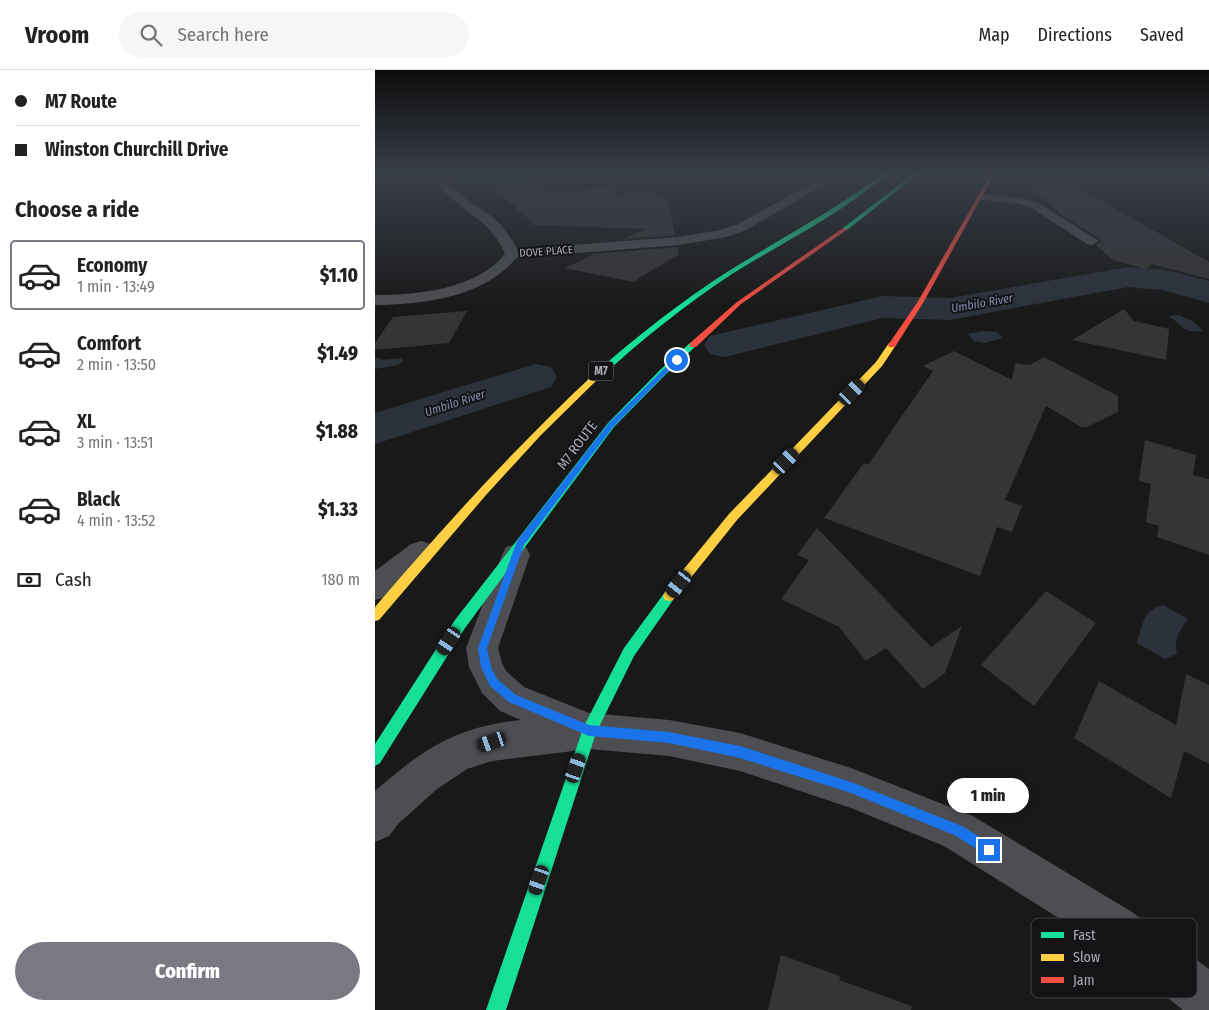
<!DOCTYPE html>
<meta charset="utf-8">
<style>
:root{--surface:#fff;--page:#f6f6f6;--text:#222;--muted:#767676;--line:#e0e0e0;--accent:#787982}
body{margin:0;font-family:"Fira Sans Condensed",sans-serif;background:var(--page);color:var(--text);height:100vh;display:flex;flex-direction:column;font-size:19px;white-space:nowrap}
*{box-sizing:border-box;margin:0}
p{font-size:16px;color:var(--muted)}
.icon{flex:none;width:28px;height:28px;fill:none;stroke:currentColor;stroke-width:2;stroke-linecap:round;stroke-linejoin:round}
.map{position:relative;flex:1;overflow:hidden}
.panel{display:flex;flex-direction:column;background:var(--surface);width:375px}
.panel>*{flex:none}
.banner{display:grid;align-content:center;height:110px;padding:0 15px;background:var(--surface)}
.end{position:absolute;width:22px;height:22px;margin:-11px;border:6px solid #1a73e8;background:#fff;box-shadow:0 0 0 2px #fff}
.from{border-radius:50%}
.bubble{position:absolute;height:35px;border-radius:18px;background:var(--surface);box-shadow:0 2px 12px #0003;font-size:16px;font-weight:800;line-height:35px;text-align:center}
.car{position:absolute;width:15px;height:30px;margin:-15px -8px;border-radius:6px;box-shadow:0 0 4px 1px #0007;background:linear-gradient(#222 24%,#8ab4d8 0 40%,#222 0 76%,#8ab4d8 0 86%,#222 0)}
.banner b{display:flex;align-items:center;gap:18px;height:48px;font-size:19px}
.banner b+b{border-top:1px solid var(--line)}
.banner i{width:12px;height:12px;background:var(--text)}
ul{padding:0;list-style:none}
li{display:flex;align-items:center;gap:15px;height:70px;margin:0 10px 8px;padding:0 5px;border:2px solid transparent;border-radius:5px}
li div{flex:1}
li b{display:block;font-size:19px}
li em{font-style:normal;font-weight:800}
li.selected{border-color:var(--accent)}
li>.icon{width:45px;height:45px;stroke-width:1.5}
h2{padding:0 15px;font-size:22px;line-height:60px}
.pay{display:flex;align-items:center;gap:12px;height:55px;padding:0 15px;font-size:19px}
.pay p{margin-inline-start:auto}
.cta{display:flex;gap:10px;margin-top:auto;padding:10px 15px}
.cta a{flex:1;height:58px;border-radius:30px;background:var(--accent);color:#fff;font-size:20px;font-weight:800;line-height:58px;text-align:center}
header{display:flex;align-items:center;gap:30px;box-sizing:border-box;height:70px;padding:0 25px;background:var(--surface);border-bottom:1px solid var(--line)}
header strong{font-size:24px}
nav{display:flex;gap:28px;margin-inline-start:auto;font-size:18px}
.search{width:350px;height:45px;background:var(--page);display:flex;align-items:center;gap:12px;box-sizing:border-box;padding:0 18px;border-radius:28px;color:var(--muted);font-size:19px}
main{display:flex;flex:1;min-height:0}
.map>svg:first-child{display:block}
</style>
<header>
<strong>Vroom</strong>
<div class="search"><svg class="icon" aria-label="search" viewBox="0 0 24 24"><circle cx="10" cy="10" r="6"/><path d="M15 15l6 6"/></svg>Search here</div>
<nav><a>Map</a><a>Directions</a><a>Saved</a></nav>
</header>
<main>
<section class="panel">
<div class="banner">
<b><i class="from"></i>M7 Route</b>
<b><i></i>Winston Churchill Drive</b>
</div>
<h2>Choose a ride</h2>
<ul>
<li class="selected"><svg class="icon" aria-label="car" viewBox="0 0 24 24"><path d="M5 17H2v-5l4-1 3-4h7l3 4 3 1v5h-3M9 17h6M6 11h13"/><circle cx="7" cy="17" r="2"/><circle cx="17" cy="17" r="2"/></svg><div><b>Economy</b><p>1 min · 13:49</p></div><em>$1.10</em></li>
<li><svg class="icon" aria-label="car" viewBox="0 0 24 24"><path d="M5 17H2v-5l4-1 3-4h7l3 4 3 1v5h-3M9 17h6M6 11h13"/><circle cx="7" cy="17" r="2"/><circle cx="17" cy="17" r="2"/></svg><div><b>Comfort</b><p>2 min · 13:50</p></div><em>$1.49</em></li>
<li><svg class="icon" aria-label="car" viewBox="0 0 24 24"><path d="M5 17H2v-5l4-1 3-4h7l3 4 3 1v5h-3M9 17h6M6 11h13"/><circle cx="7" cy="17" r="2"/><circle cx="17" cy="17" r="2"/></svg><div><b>XL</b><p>3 min · 13:51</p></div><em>$1.88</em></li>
<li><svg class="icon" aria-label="car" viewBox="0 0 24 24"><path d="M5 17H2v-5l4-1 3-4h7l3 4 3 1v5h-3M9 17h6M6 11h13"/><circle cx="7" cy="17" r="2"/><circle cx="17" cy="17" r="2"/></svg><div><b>Black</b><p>4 min · 13:52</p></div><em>$1.33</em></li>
</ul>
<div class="pay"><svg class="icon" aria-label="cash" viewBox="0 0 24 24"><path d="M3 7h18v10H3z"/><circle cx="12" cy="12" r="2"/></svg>Cash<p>180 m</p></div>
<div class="cta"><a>Confirm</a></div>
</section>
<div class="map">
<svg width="834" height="940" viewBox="0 0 834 940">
<rect width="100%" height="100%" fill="#191919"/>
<path fill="#212823" d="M77,105H223L88,120Z"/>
<path fill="#2c323b" d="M804,245L819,252L828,261C806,263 810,256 793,246Z
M607,261L622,262L628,268L610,273L599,271L593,264Z
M0,288H5L7,290L26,288L29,291L23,295L0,299Z
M788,535L813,549C805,561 798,569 802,584L790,589L762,573C767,556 768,540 788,535Z"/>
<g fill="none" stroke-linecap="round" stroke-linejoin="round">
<path fill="#2c323b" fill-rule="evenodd" d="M753,197L790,200L834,211V233L788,220L753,217L575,250L508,248L350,287L335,284L329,275L335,266L508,226L575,228Z
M160,294L176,297L182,307L176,317L0,374V343Z"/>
</g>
<path fill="#353537" d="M162,114L175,122L240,116L244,126L261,120L292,127L300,165L249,169L270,159L160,155L119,118Z
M652,115H699L834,192V209L776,194L771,199L738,190L721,175L726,172L725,169L688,146Z
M303,177L304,184L258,212L190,198L219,184Z
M749,239L759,251L794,259L791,290L697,270Z
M92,241L74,273L0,280V273L18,247Z
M579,281L637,310L640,293L655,295L669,287L743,326V342L712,357H706L671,336L630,430L647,436L637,462L622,457L605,506L449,448L489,393L493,395L558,301L548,296Z
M770,370L821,385L818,405L834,409V485L782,467L784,456L771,452L776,414L764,411Z
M442,458L556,577L587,556L570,603L548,619L511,578L491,591L464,557L406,529L434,490L422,485Z
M671,521L721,553L659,636L606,595Z
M811,604L834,615V694L809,681L796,728L699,668L724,611L801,655Z
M406,885L465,906L464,910L537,936L536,940H393Z"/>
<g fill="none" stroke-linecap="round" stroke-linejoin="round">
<path fill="#4d4e52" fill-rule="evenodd" d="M56,105H66C78,123 96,131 112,143C125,152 135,165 142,179L303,167L345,160L363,154L452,105H465L371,160L352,167L303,175L141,188C110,227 47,235 0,235V225C43,225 102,219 130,184C115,145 76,139 56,105Z
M605,124L646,128L665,134L724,171L717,175L712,174L657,138L644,134L601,129L599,127Z
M46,471L56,474L60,482L56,490L11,527L0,530V501L36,474Z
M141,474L151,477L155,485L123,578L127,593L131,601L149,617L214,643L294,650L365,663L476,698L598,746L757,842L834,899V940H808L725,874L569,776L476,738L365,701L294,686L214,679L117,691L92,699L62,719L23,754L14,766L0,772V721C48,679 81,657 146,650L125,641L107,623L94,597L91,578L127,485L131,477Z"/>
<path fill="#16e098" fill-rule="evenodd" d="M506,105H511C465,145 408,172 357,204C310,235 266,270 225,308H219V304C261,267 304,233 352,202C403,170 457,142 506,105Z
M537,105H542L472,160H468V158Z
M315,273L322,275L292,303L239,357L90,558L5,693L0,696V674L80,550L233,353L286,299Z
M294,521L298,522L300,526L298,530L259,586L221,663L131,940H111L209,656L249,578L290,522Z"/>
<path fill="#ffcf43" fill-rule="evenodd" d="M514,273L521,275L507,296L362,450L298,530L294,531L290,530L288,526L290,522L354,444L501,292Z
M219,304L226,306L166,365L111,425L4,550L0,551V537C69,456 141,377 219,304Z"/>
<path fill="#f24e42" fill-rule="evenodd" d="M615,105H619L548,233L520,277H514L513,275L542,233Z
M468,158L473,159L366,234L321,277H315V273L362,232Z"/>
</g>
<linearGradient id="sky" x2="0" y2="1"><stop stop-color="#0e0e0e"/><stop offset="0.44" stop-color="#383e49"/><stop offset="1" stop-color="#383e49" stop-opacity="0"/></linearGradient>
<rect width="834" height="237" fill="url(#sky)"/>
<path fill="#1a73e8" d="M300,288L304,290L238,357L149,475L112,578L116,597L122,609L141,625L214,655L294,662L365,676L476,712L587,756L619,776L620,780L619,784L614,786L610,784L579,765L476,723L365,688L294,673L214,666L134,632L115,616L106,597L103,578L142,471L233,354Z"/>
<g text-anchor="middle" stroke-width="4" stroke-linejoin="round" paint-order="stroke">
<g font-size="11" fill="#abacba" stroke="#141315">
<text transform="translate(171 181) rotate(-4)" y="4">DOVE PLACE</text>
</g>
<g font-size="12" font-style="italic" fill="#8292b4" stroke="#141315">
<text transform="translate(607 233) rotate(-10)" y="4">Umbilo River</text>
<text transform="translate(80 333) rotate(-18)" y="4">Umbilo River</text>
</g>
<rect fill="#141315" stroke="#7e7e88" stroke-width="1" x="213.5" y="291.5" width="25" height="19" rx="4"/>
<g font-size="12" font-weight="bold" fill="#abacba">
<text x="226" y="305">M7</text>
</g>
<g font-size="14" fill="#abacba" stroke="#141315">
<text transform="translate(202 375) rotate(-53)" y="5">M7 ROUTE</text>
</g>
</g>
<rect x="656" y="848" width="166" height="80" rx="8" fill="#141315" stroke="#414147" stroke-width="1"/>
<rect x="666" y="862" width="23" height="6" fill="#16e098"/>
<rect x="666" y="884" width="23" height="7" fill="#ffcf43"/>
<rect x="666" y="907" width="23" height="6" fill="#f24e42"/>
<g font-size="14" fill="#abacba">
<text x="698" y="870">Fast</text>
<text x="698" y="892">Slow</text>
<text x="698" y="915">Jam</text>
</g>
</svg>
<i class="end from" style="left:302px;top:290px"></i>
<i class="end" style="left:614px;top:780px"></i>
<div class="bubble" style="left:572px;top:708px;width:82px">1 min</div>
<i class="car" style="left:477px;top:322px;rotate:44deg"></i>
<i class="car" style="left:411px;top:391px;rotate:44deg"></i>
<i class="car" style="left:304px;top:514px;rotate:219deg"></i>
<i class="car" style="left:74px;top:571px;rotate:213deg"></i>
<i class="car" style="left:117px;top:672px;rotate:251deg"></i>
<i class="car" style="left:201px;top:698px;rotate:19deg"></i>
<i class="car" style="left:164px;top:810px;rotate:199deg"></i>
</div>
</main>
